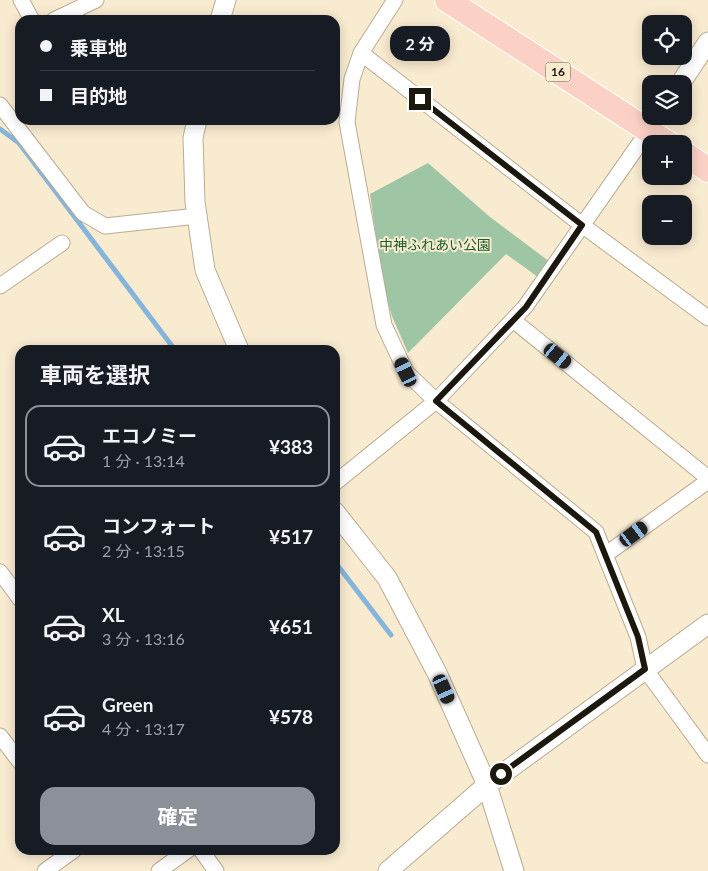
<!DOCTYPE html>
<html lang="ja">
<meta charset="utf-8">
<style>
:root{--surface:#171b24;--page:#242831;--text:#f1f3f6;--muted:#9ea1a6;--line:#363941;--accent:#8c9099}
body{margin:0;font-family:Lato,"Noto Sans JP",sans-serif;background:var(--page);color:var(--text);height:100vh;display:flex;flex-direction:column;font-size:19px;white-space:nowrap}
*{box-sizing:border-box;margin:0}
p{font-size:16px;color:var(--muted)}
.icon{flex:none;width:28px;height:28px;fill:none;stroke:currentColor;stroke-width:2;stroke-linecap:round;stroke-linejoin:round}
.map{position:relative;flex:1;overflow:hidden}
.sheet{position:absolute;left:15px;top:345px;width:325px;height:510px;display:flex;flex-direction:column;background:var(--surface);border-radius:15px;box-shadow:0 2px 12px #0003}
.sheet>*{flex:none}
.hud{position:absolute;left:15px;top:15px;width:325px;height:110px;border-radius:15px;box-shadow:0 2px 12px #0003;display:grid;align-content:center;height:110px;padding:0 25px;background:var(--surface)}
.controls{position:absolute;left:642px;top:15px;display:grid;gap:10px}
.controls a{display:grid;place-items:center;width:50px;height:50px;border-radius:10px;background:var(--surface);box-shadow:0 2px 12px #0003;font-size:25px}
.end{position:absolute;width:22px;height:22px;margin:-11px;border:6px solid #1d180e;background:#fff;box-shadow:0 0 0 2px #fff}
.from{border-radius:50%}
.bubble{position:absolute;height:35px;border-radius:15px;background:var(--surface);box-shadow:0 2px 12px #0003;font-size:16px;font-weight:700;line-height:35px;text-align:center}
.car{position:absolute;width:15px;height:30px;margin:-15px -8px;border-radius:6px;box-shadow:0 0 4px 1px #0007;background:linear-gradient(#222 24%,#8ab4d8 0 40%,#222 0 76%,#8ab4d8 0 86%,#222 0)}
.hud b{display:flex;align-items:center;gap:18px;height:48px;font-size:19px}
.hud b+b{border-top:1px solid var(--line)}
.hud i{width:12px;height:12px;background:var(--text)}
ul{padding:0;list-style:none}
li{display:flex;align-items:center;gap:15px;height:82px;margin:0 10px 8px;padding:0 15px;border:2px solid transparent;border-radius:15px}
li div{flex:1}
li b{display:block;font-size:19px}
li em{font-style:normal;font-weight:700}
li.selected{border-color:var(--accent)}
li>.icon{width:45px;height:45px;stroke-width:1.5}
h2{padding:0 25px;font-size:22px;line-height:60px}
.action{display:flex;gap:10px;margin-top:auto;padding:10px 25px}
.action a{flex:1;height:58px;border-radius:15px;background:var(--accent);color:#fff;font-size:20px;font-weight:700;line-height:58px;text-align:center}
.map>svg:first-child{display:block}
</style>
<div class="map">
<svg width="708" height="871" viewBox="0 0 708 871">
<rect width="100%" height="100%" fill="#f9ebd0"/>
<path fill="#9ec5a4" d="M428,163L490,217L550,262L538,277L506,254L408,353L392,316L383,286L370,194Z"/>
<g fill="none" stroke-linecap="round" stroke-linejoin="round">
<path stroke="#86b5db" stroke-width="5" d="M0,129L19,143L175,350
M335,562L391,635"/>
<g stroke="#b9ac93" stroke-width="17">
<path id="minor" d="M21,0L32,20
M395,0L361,53L352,79L347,122L384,325L406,372L436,401L596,532L638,637L645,669L708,755
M54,20L96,0
M361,53L582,225L708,318
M0,105L83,213L105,226L197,216
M0,286L62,243
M513,320L708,478
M335,483L436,401L525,307L649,130
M605,555L708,481
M0,572L20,599
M0,736L20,762
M201,850L216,871
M45,871L74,850
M159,871L188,850"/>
</g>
<g stroke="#b9ac93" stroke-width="21">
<path id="tertiary" d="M220,20L226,0
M680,84L708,42
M197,120L193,138L195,202L205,270L239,350
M649,130L658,116
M335,512L387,578L437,673L487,785L514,871
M388,871L487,785L708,624"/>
</g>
<g stroke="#fff" stroke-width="26">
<path id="primary" d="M447,0L669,144
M684,153L708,170"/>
</g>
<use href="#minor" stroke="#fff" stroke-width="15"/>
<use href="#tertiary" stroke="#fff" stroke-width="19"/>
<use href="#primary" stroke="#fad1c4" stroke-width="24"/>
</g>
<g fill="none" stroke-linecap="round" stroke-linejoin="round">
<path stroke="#1d180e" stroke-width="6" d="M420,99L582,225L526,307L436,401L596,532L638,637L645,669L501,774"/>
</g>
<g text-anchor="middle" stroke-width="4" stroke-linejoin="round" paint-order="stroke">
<rect fill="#f9ebd0" stroke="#5f5748" stroke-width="1" x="545.5" y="62.5" width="25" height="19" rx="4"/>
<g font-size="12" font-weight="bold" fill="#1d180e">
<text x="558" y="76">16</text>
</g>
<g font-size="14" fill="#175d2b" stroke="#f9ebd0">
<text x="435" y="250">中神ふれあい公園</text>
</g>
</g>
</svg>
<div class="controls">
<a><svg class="icon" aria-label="locate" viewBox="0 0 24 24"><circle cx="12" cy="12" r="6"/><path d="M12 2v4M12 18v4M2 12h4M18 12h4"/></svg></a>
<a><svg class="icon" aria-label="layers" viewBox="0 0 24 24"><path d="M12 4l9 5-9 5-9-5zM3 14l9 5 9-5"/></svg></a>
<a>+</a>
<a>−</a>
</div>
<i class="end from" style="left:501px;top:774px"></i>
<i class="end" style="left:420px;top:99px"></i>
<div class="bubble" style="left:390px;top:26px;width:60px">2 分</div>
<i class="car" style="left:558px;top:356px;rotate:129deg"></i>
<i class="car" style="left:406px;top:372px;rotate:335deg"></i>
<i class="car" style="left:634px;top:534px;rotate:54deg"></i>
<i class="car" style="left:444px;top:689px;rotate:156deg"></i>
<div class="hud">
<b><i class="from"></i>乗車地</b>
<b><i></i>目的地</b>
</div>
<section class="sheet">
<h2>車両を選択</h2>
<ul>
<li class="selected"><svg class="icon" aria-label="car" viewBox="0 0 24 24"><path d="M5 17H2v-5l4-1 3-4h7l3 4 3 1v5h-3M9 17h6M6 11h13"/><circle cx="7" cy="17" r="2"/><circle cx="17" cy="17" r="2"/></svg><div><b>エコノミー</b><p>1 分 · 13:14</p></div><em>¥383</em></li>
<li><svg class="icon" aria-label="car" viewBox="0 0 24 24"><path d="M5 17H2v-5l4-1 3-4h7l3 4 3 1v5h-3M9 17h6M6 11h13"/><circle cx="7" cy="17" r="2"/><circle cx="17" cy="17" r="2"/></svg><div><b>コンフォート</b><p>2 分 · 13:15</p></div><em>¥517</em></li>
<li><svg class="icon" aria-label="car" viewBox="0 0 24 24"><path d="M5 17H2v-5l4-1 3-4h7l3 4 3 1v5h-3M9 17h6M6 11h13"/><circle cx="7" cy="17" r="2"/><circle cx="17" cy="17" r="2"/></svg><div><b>XL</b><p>3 分 · 13:16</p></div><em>¥651</em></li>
<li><svg class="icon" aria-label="car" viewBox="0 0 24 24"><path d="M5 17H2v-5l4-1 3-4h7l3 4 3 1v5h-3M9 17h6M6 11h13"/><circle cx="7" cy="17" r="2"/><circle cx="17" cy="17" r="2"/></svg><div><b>Green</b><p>4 分 · 13:17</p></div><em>¥578</em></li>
</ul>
<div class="action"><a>確定</a></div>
</section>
</div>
